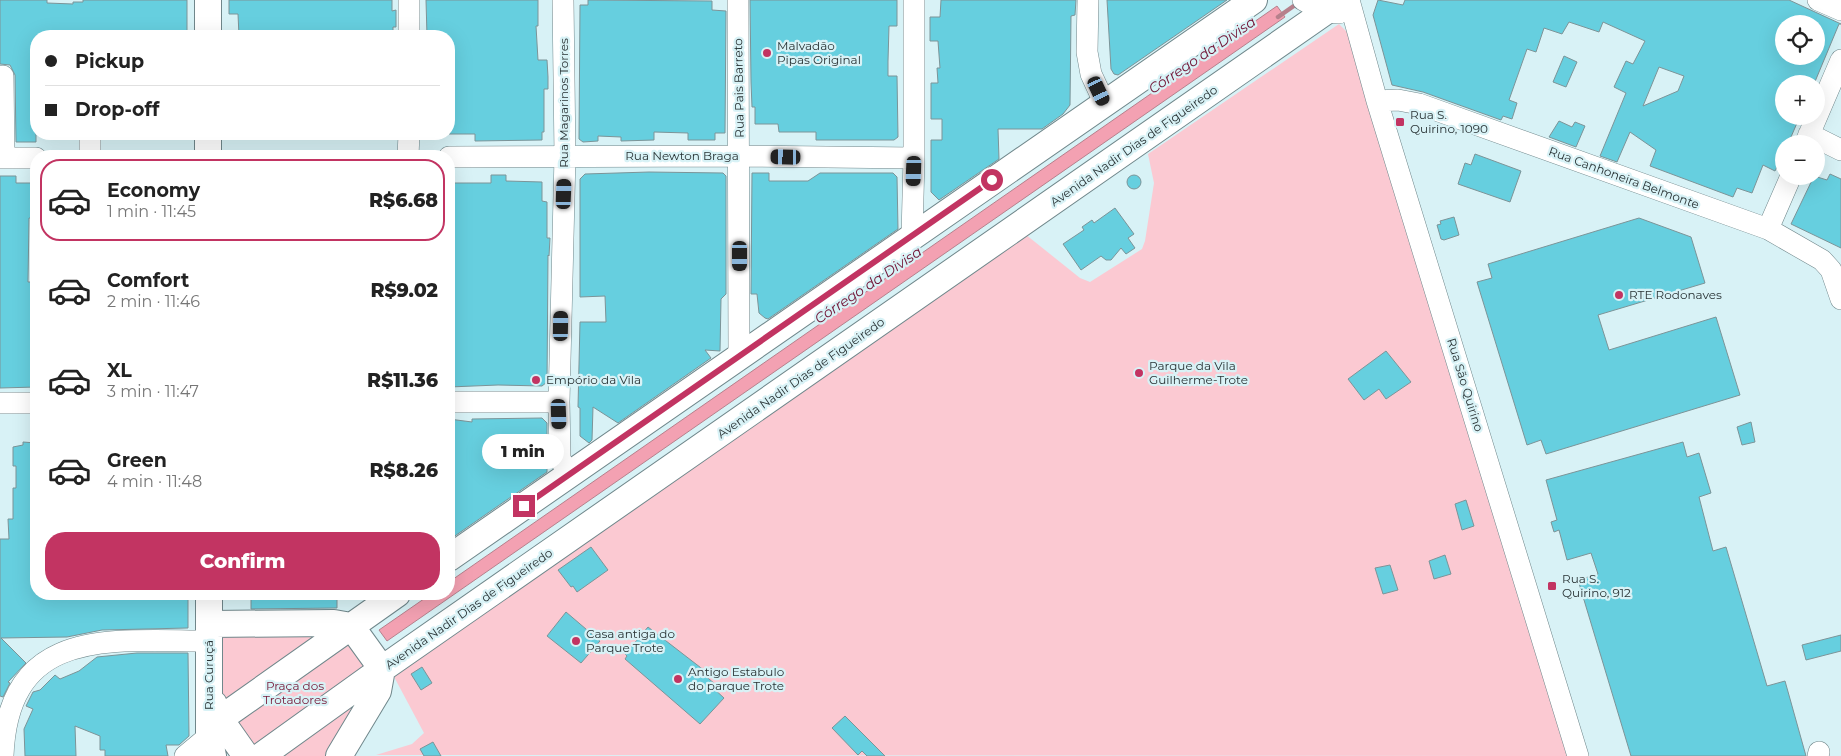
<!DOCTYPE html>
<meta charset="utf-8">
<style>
:root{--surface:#fff;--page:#f6f6f6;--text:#222;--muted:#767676;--line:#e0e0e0;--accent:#c23462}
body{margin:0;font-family:Montserrat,sans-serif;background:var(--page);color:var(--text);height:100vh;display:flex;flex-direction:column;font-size:19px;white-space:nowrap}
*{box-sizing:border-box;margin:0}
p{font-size:16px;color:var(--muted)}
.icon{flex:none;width:28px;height:28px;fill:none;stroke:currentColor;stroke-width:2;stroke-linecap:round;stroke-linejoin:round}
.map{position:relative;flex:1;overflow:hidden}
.panel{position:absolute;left:30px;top:150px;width:425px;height:450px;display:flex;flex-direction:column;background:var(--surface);border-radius:20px;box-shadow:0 5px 20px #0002}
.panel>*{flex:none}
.hud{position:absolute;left:30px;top:30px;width:425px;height:110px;border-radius:20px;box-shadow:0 5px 20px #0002;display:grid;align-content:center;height:110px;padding:0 15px;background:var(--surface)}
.buttons{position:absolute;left:1775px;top:15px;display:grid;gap:10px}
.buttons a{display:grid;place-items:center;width:50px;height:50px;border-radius:50%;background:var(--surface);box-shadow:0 5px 20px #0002;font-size:25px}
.end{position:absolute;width:22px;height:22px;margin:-11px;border:6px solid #c23462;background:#fff;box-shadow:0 0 0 2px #fff}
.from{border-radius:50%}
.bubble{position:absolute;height:35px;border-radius:18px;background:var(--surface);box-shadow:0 5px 20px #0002;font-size:16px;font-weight:800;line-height:35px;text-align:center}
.car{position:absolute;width:15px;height:30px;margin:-15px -8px;border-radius:6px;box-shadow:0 0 4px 1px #0007;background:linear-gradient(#222 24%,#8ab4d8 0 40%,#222 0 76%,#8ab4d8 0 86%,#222 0)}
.hud b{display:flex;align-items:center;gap:18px;height:48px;font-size:19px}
.hud b+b{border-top:1px solid var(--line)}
.hud i{width:12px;height:12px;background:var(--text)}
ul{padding:9px 0 0;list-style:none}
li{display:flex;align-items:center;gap:15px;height:82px;margin:0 10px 8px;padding:0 5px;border:2px solid transparent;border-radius:20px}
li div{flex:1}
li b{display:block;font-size:19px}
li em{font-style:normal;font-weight:800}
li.active{border-color:var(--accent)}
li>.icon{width:45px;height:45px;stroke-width:1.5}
.button{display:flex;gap:10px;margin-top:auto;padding:10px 15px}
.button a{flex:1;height:58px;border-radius:20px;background:var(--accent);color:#fff;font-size:20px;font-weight:800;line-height:58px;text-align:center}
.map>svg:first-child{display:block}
</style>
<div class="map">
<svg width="1841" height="756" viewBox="0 0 1841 756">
<rect width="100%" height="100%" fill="#d8f2f6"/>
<path fill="#fbc9d2" d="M1339,24L1350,35L1570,756L376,755L412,744L424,733L392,673L1025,234L1080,278L1090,282L1142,249L1145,241L1154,183L1148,154Z
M338,629L374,668L332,756H253L238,736L216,678L217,630Z"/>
<path fill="#f3a1b2" stroke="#b6808c" d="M1277,6L1285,17L387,641L379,630L431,594H449V582Z"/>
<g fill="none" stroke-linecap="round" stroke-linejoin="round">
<path stroke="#b6808c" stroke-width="4.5" d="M1278,17L1298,3"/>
</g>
<path fill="#66cfdf" stroke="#7c9498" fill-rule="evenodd" d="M0,0H47V3L73,4V2H83V0H187V36H36V142H16L15,75L10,65L0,64Z
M229,0H392V11L396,10V27H393V36H239L238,14H229Z
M426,0H538V26H536L538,60H547L548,77V89H544V132H542V140L475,141V134H449V36H427Z
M588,0L712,1V10L726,11L725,133H715V140H688V133L654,132V140L621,141V137L598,136V141L583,142L579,139L580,5H588Z
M750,0H897V26H889L888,61V76H897L898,137L894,140H816V132H779L778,124H755V107H752L751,82Z
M941,0H1076L1075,15L1071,16L1070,105L1063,114L1042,129H998L999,159L939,200L931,192V140H942V119H931V83H938L937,68H940L938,41H930V17H940Z
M1107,0H1227L1118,75L1114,74L1111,69Z
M1378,0L1403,5L1405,0H1789L1841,24H1839L1814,84H1784V116H1800L1788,144H1784V152L1775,171L1763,165L1752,193L1737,188L1733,197L1650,166L1656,150L1630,132L1617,162L1600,156L1626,93L1614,87L1626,61L1633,64L1645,41L1603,22L1599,32L1569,22L1562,34L1544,28L1536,52L1527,49L1509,100L1517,103L1512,119L1503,116L1501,120L1423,92L1392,85L1373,15ZM1784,24H1816V56H1784ZM1659,67L1684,76L1678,91L1643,106Z
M1564,56L1577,62L1566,87L1553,82Z
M1559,121L1572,127L1575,122L1585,126L1576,147L1549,137Z
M1475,154L1521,171L1510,202L1458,184L1465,163L1471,165Z
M649,172L723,173L726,176V294L721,299L720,351L705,350L711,358L618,423L593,407L592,440L589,443L580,436V408L578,407L580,322H606L605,296L580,297V179L585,174Z
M752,173H769V181H808L820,173H893L897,177L898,229L768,319L765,318L759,313L757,294H751Z
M1830,174L1841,179V248L1791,224L1814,176L1827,180Z
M1127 182a7 7 0 1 1 14 0a7 7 0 1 1-14 0Z
M491,175H506V181L542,182V201L547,202V238H550L549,256L548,255L547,382L542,386L498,385L449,387V183H491Z
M0,176H16V183H34V211L33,218H29L28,282H31L32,299H36V387L0,388Z
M1115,208L1134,234L1128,238L1135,248L1126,254L1121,248L1111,260H1106L1101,256L1081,270L1063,244L1084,230L1082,227L1092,220L1094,223Z
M1454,217L1459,235L1444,240L1441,239L1437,225L1441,224L1440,221Z
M1639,218L1691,237L1705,283L1598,315L1609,350L1716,317L1740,395L1546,454L1541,440L1527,445L1477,282L1492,278L1488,264Z
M1386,351L1411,382L1386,399L1379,389L1364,400L1348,379Z
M542,418L547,423V472L449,540V419L472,422V419Z
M1751,422L1755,442L1742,445L1737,427Z
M23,442L36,443V594H188V628L102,630L67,637L1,638L26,663L8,682L10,683L3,697L0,696V539H9L8,519H13V488H16V466H13V447L23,445Z
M1683,442L1687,457L1699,453L1711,493L1699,497L1713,551L1726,547L1767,686L1785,681L1806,756H1631L1578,580L1598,574L1591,553L1567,560L1559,530L1554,532L1551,522L1557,520L1546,480Z
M1466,500L1474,526L1462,530L1455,504Z
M591,547L608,570L577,592L573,586L571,587L558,570Z
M1445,555L1451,574L1434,579L1429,561Z
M1390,565L1398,590L1383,594L1375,568Z
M251,594H337V608L251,609Z
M566,612L600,641L581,663L547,636Z
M648,627L705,671L703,674L715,684L712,687L724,698L700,724L625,659L627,656L625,654Z
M1841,635V651L1806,660L1802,645Z
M137,653H188L189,736L179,745H166L168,756H105V750H100V736L75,726L76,756H25L24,729L33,709L26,706L33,692L40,690L55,675L60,679L79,671L97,657Z
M422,667L432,683L421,690L411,674Z
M845,716L885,756H867L862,751L858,755L832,728Z
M433,742L441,756H424L420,749Z"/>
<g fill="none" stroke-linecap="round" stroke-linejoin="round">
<g stroke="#70878b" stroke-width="22">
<path id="minor" d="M563,0L565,156L559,402L560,459L569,474
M738,0L739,356
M1088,0L1087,52L1091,74L1104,102
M1303,0L1324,12L1339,13
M1349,0L1377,101L1578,756
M1818,0L1841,10
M409,36V0
M3,76L4,158
M1377,101L1398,100L1419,104L1768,229L1822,260L1831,270L1841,299
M90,134V156
M1809,134L1841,150
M1805,144L1841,60
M408,156L409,134
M449,157L740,156L914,158
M0,158H36
M1768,229L1791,176
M912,236L914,158V0
M449,402H559
M0,403H36
M3,756C8,625 112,641 209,641
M185,756L209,736
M1818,756L1819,752"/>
</g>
<g stroke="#70878b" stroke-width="28">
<path id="major" d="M208,36V0
M208,156V134
M449,558L1254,0
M209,594V736L213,756
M209,624L334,623L351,626L382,669L378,691L339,756
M214,704L220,719L246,756
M209,736L220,719L397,594
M261,756L382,669L1342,0"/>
</g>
<use href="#minor" stroke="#fff" stroke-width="21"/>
<use href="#major" stroke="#fff" stroke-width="26"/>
</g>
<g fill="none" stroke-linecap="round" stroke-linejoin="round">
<path stroke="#c23462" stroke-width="6" d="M524,506L992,180"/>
</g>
<g fill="#c23462" stroke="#d8f2f6" stroke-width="2">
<circle cx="767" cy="53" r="5"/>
<rect x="1395" y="117" width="10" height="10" rx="2.5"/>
<circle cx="1619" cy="295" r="5"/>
<circle cx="1139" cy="373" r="5"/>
<circle cx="536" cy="380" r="5"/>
<rect x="1547" y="581" width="10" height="10" rx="2.5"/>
<circle cx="576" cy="641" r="5"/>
<circle cx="678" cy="679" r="5"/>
</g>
<g text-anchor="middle" stroke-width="4.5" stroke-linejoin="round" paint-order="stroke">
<g font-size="12" fill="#293335" stroke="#d8f2f6" text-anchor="start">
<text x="777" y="50">Malvadão<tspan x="777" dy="14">Pipas Original</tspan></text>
<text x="1410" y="119">Rua S.<tspan x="1410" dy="14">Quirino, 1090</tspan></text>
<text x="1629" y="299">RTE Rodonaves</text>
<text x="1149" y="370">Parque da Vila<tspan x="1149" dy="14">Guilherme-Trote</tspan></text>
<text x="546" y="384">Empório da Vila</text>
<text x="1562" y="583">Rua S.<tspan x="1562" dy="14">Quirino, 912</tspan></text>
<text x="586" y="638">Casa antiga do<tspan x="586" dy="14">Parque Trote</tspan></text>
<text x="688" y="676">Antigo Estabulo<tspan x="688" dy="14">do parque Trote</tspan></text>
</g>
<g font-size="12" fill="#293335" stroke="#d8f2f6">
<text transform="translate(739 88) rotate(-91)" y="4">Rua Pais Barreto</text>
<text transform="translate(564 103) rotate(-90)" y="4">Rua Magarinos Torres</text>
<text transform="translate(1134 146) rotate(-35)" y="4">Avenida Nadir Dias de Figueiredo</text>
<text x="682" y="160">Rua Newton Braga</text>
<text transform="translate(1624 178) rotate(20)" y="4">Rua Canhoneira Belmonte</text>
<text transform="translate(801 378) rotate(-35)" y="4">Avenida Nadir Dias de Figueiredo</text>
<text transform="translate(1465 385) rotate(73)" y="4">Rua São Quirino</text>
<text transform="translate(469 609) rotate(-35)" y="4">Avenida Nadir Dias de Figueiredo</text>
<text transform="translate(209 675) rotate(-90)" y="4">Rua Curuçá</text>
</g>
<g font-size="12" fill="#771938" stroke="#d8f2f6">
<text x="295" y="690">Praça dos<tspan x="295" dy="14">Trotadores</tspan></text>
</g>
<g font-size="14" font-style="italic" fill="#701133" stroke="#d8f2f6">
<text transform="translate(1202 55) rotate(-34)" y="5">Córrego da Divisa</text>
<text transform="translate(868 285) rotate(-34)" y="5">Córrego da Divisa</text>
</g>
</g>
</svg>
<div class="buttons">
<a><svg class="icon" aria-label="locate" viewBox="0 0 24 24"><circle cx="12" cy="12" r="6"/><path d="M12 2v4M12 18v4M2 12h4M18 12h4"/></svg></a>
<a>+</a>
<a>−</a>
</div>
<i class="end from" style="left:992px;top:180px"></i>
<i class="end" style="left:524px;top:506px"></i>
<div class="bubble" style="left:482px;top:434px;width:82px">1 min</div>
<i class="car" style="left:1099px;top:91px;rotate:155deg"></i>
<i class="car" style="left:786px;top:157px;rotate:271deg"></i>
<i class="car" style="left:914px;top:171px;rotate:182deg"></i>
<i class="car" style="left:564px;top:194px;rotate:2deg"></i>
<i class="car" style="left:740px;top:256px;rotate:180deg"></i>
<i class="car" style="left:561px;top:326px;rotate:1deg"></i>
<i class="car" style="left:559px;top:414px;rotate:178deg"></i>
<div class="hud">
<b><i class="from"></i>Pickup</b>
<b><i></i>Drop-off</b>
</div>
<section class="panel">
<ul>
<li class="active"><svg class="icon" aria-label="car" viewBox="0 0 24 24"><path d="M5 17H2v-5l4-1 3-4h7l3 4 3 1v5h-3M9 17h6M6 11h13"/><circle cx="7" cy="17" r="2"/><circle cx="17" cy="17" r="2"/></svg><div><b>Economy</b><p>1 min · 11:45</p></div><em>R$6.68</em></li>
<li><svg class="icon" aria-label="car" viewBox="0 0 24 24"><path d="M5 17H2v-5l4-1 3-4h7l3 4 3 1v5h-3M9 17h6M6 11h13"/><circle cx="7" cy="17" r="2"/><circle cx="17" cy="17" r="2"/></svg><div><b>Comfort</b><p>2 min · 11:46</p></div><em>R$9.02</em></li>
<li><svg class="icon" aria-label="car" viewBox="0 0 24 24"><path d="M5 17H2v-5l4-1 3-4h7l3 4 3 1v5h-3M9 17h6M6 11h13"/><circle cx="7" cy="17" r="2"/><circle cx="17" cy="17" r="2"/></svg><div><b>XL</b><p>3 min · 11:47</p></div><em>R$11.36</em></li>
<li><svg class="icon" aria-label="car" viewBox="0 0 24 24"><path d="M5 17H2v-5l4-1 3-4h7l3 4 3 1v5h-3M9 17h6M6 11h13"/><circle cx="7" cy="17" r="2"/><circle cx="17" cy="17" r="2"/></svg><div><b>Green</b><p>4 min · 11:48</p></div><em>R$8.26</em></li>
</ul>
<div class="button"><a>Confirm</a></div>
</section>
</div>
